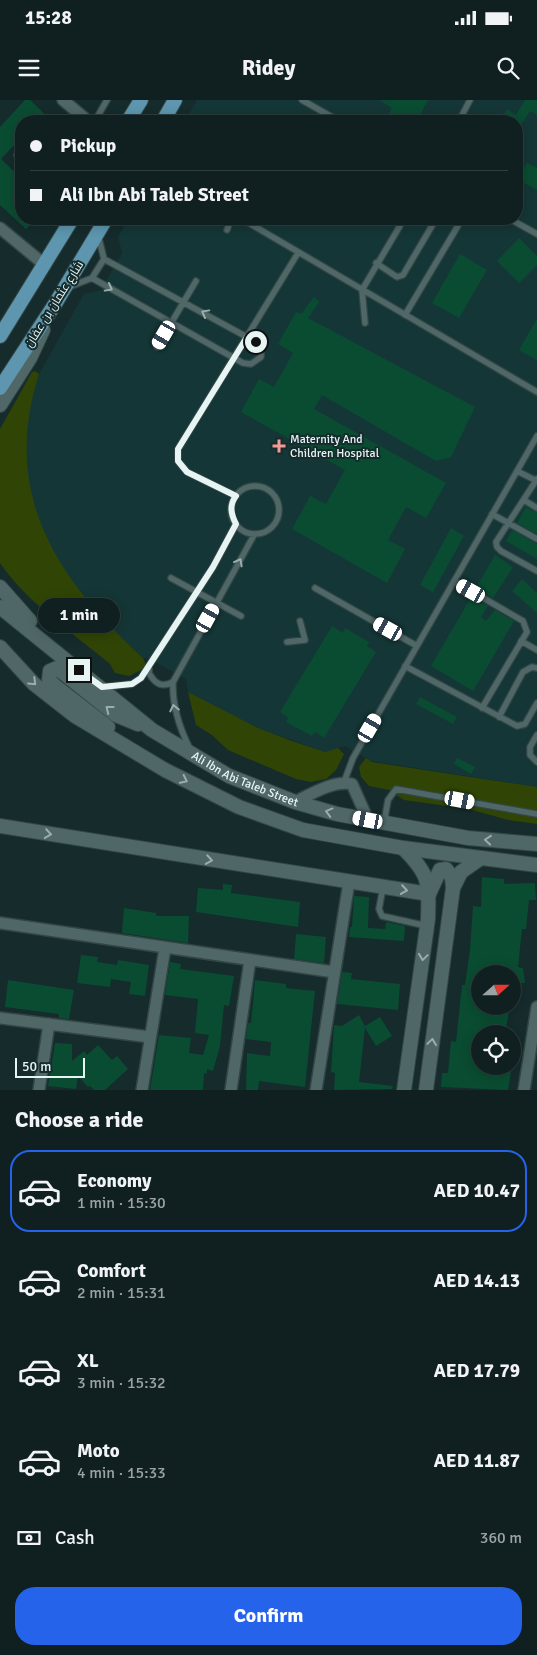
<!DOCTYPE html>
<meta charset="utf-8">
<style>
:root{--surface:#102021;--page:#1e2d2e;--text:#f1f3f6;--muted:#9ca3a5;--line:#303e3f;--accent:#2563eb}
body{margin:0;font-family:Signika,Cairo,sans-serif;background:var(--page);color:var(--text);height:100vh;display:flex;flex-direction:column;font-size:19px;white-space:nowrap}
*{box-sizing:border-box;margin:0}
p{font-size:16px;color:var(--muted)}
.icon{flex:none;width:28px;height:28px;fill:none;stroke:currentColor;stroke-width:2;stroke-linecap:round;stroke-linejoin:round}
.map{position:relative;height:990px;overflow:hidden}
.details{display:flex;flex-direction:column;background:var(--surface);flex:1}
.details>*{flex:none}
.guide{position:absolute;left:15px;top:15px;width:508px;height:110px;border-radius:20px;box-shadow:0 2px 12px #0003,0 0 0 1px var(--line);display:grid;align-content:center;height:110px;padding:0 15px;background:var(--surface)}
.needle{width:32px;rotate:69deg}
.controls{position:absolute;left:471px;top:865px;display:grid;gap:10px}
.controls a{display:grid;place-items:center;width:50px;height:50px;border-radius:50%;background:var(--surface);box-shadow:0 2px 12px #0003,0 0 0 1px var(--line);font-size:25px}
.scale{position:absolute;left:15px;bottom:12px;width:70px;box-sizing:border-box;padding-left:5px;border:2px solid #e7f4f4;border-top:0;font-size:14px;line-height:18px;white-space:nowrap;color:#e7f4f4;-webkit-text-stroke:4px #152b2c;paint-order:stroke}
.end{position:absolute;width:22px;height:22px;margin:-11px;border:6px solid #e7f4f4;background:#111;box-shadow:0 0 0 2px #111}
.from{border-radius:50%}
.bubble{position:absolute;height:35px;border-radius:18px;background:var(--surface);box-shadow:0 2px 12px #0003,0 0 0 1px var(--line);font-size:16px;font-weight:700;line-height:35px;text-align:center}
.car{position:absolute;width:15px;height:30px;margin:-15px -8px;border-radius:6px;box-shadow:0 0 4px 1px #0007;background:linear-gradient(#fff 24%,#345 0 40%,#fff 0 76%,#345 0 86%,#fff 0)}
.guide b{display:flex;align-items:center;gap:18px;height:48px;font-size:19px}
.guide b+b{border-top:1px solid var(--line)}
.guide i{width:12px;height:12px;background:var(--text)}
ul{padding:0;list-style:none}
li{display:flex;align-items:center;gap:15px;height:82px;margin:0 10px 8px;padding:0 5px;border:2px solid transparent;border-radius:20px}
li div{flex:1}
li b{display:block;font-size:19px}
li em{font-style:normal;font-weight:700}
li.current{border-color:var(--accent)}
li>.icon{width:45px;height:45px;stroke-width:1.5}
h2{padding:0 15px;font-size:22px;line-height:60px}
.pay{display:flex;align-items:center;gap:12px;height:55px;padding:0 15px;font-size:19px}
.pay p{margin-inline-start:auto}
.primary-button{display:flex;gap:10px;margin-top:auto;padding:10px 15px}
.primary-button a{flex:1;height:58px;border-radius:20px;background:var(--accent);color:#fff;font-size:20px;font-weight:700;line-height:58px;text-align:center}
.status{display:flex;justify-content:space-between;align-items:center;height:35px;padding:0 25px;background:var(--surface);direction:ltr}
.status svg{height:14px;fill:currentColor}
header{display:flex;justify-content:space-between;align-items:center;height:65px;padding:0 15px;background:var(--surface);font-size:22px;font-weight:700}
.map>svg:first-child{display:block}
</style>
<div class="status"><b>15:28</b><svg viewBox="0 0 49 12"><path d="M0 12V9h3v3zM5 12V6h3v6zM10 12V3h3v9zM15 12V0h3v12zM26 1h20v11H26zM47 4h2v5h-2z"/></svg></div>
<header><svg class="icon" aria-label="menu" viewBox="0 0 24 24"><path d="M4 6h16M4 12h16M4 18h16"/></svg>Ridey<svg class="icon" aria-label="search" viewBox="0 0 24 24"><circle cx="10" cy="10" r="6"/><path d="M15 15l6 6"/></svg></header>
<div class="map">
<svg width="537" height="990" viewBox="0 0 537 990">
<rect width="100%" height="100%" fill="#152b2c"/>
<path fill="#153636" d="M197,0H537V687L371,661L345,646L325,652L258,628L225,612L188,592L186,579L148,558H143L115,532L84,500L55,462L38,432L26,399L21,364L22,328L27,307L39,274L84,194L101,190L122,153L118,137L128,119H516V21H185Z"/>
<path fill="#304505" d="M35,271L39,274C0,395 58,480 143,558L146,565L145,568L129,576L115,573L110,564C72,532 29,505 0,463V329L32,272Z
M188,592L258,628L292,641L325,652L338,648L344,654L336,670L326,679L311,682L296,679L228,650L212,635L196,625Z
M366,658L372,662L537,687V724L508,720L469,709L404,700L389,690L369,686L361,677L359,667Z"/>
<path fill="#0a4c32" d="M25,0H30L52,21H21V38L1,59L21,78V119H36L26,129L0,105V27Z
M379,0H428L420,15L431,21H384L392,8Z
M525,0H537V15L530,11L524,20L526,21H523L516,33V21H500L507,9L516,15Z
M527,63L537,68V90L517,79Z
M519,138L537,156V165L519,183L497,161Z
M460,154L487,170L459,218L432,203Z
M314,197L319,202L308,218L475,307L451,357L436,361L322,295L314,309L446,383L426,418L406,407L388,440L405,449L387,483L292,429L310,396L326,404L345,370L241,312L259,279L274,287L293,253L278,244L296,212L301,214Z
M537,219V260L519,250Z
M526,407L537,413V434L517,423Z
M451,428L464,436L433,492L420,485Z
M512,430L537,444V459L506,441Z
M495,455L513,467L493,498L476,488Z
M522,479L537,493V513L512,491Z
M471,497L488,506L481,517L486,521L495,510L514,521L473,591L431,566Z
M332,526L343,533L345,528L369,542L367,546L376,552L324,638L315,632L312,636L286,622L288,618L280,612Z
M420,597L457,617L453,624L416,604Z
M457,658L475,667L471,674L454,664Z
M482,777L504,779V784L535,783L536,800H529L526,829H522L518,867L523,868L525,883H512V874H480V906H510L505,934H480L477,966H512L508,990L441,987L442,973H448L451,941L456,942L462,885H465L470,850L473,806L481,807Z
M223,784L232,785L231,793L300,802L298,827L196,812L198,788L223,790Z
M354,796L369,797L368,828L385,829L386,822L405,826L404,841L349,837L350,827H352Z
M124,808L156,813V816H189L188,843L122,833Z
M296,834L326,837L324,863L294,859Z
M81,855L98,857L97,862L117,865L118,860L149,865L145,896L129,894L131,882L111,879L110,887L77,883Z
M170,862L181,864L180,869L234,876L229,906L224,905L220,946L213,971L207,969V974L204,973L203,990H150L159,935L191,938L189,953L203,955L209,935L195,933L198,899L165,895Z
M342,872L352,873L351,879L400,884L398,910L337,904Z
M8,880L74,890L69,919L59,918V914L5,907Z
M255,880L286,884V888L315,891L305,987L259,981L258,990H246L247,953L270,956L271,942L246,939L248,923H251Z
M359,915L365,926L380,917L392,936L376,946L365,928L359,982L393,986L392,989L334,990L335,973L331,972L334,925L342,926Z
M55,943L72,944V961L84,951L87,955L98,945L112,960L117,956L128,969L105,990H94L90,986L88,987L78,976L76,989L48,986Z"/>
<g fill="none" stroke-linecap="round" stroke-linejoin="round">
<g stroke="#334545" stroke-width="8">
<path id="service" d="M302,0L339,21
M95,21L107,0
M459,21L470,0
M17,55L21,59
M242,119L537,292
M510,119L537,134
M227,130L231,119
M376,163L397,177L403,175L436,119
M92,178L104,159
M69,187L92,178L243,263L251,264L261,257V248L256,242L104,159L98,135
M405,215L462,119
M365,223L362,190L404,119
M157,247L196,181
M517,371L537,381
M537,379L496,442L497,447L501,451L537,471
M231 410a24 24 0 1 1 48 0a24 24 0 1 1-48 0Z
M236,396L187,372L178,361V349L298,153
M524,400L537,408
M492,414L537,439
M171,478L241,516
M454,481L523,521L527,532L482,608
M315,488L417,546
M521,541L537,550
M287,542L305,540L300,521
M405,566L517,626L525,624L537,603
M149,568V573C155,584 162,588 173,582
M104,587L132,584L141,578L213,467L236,424
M499,617L523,572L532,567L537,568
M537,635L530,647V655L537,662
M190,649C179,627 172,606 173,582L254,435
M344,682L353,658L537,336
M384,723L388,700L396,689L537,714
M383,787L379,809L382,816L427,826"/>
</g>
<g stroke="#334545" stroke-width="14">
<path id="minor" d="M63,0L88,21
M0,128L45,165
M295,702C311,694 334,680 352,684L368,720
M0,823L334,872
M0,918L150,937
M39,990L49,924
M142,990L165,848
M231,990L250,860
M316,990L349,782
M524,990L537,907"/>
</g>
<g stroke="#334545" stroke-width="16">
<g id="tertiary">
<path d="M0,305L30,258L43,230"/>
<path d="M0,487L30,521"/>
<path id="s1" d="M0,507L152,630L229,676L295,702L337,714L468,738L537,744"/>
<path d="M0,547L34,584L75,616L165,670L239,707L303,730L403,748L537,765"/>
<path d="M108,627L55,586L49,580L50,571L57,568L116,615L138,624"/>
<path d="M0,726L429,794L440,770L446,769L452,777L453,788"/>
<path d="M403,748C430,775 429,782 428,819L404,990"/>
<path d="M426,990L453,788L461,772L481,758"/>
</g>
</g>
<g stroke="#334545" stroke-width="16">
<path id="primary" d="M128,21L141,0
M163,21L175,0
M0,236L72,119
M0,288L55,204L106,119"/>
</g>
<use href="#service" stroke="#4f6767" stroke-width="5.5"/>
<use href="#minor" stroke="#4f6767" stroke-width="11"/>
<use href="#tertiary" stroke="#4f6767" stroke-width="14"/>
<use href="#primary" stroke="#5d96ae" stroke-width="14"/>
</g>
<defs><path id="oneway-chevron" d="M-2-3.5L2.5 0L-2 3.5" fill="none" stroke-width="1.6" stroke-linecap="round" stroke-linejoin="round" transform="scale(1.25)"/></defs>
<g stroke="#9baeae">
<use href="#oneway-chevron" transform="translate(109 188) rotate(29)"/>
<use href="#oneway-chevron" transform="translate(205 213) rotate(-151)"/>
<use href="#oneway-chevron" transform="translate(239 462) rotate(-61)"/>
<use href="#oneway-chevron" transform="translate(33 582) rotate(44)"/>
<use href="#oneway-chevron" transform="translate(174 608) rotate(-102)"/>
<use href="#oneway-chevron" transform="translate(109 609) rotate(-142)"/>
<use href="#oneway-chevron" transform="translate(184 680) rotate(26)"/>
<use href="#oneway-chevron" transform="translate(329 712) rotate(-165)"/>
<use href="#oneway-chevron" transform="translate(48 734) rotate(9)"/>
<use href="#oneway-chevron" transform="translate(488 740) rotate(-175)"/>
<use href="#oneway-chevron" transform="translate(209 760) rotate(9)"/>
<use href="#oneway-chevron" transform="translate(404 790) rotate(8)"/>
<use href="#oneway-chevron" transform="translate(423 857) rotate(98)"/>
<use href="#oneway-chevron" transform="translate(432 942) rotate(-82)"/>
</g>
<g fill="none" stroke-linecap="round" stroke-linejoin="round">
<path stroke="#e7f4f4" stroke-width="6" d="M79,570L102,587L132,584L141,578L213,467L236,424C231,414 229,405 236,396L187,372L178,361V349L247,237L256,242"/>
</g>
<path fill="#f59b96" stroke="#152b2c" stroke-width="2" d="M276.5 338.5h5v5h5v5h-5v5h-5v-5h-5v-5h5z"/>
<g text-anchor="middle" stroke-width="4" stroke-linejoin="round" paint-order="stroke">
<g font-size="12" fill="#e7f4f4" stroke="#152b2c">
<text transform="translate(54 204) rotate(-58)" y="4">شارع عثمان بن عفان</text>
<text dy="4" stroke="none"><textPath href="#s1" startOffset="301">Ali Ibn Abi Taleb Street</textPath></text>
</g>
<g font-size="12" fill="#e7f4f4" stroke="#152b2c" text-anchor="start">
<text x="290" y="343">Maternity And<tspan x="290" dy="14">Children Hospital</tspan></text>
</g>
</g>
</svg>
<div class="controls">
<a><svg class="needle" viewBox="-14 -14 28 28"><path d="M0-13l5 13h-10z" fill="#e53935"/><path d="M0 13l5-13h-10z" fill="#9ca3a5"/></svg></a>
<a><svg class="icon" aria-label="locate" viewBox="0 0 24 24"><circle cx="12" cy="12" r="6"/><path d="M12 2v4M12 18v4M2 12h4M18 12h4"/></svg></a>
</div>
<div class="scale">50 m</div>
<i class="end from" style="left:256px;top:242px"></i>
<i class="end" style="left:79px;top:570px"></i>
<div class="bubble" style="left:38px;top:498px;width:82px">1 min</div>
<i class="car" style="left:164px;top:235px;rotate:210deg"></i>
<i class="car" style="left:471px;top:491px;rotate:299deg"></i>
<i class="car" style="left:208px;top:518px;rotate:29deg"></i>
<i class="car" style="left:388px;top:529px;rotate:299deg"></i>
<i class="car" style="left:370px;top:628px;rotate:30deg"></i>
<i class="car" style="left:460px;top:700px;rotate:101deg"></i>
<i class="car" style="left:368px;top:720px;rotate:281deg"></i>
<div class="guide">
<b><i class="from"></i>Pickup</b>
<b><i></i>Ali Ibn Abi Taleb Street</b>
</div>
</div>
<section class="details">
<h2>Choose a ride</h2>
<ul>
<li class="current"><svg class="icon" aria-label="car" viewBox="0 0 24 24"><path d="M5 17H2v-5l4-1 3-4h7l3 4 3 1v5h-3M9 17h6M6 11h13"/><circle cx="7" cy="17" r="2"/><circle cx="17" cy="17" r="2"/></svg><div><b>Economy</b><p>1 min · 15:30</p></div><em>AED 10.47</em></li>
<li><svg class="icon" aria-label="car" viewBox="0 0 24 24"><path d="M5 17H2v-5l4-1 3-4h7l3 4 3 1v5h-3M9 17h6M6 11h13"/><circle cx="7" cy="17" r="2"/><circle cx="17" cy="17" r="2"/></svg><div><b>Comfort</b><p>2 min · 15:31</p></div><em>AED 14.13</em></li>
<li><svg class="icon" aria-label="car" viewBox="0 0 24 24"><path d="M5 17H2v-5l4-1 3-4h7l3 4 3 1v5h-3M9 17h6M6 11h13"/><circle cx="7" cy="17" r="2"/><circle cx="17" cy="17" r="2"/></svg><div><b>XL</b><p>3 min · 15:32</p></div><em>AED 17.79</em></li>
<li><svg class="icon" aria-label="car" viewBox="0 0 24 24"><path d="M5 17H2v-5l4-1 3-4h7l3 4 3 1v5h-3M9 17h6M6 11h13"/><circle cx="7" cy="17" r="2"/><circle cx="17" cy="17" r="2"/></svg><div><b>Moto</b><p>4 min · 15:33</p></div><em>AED 11.87</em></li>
</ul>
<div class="pay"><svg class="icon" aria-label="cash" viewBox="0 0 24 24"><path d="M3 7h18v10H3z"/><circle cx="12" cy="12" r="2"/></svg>Cash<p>360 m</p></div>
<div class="primary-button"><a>Confirm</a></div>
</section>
